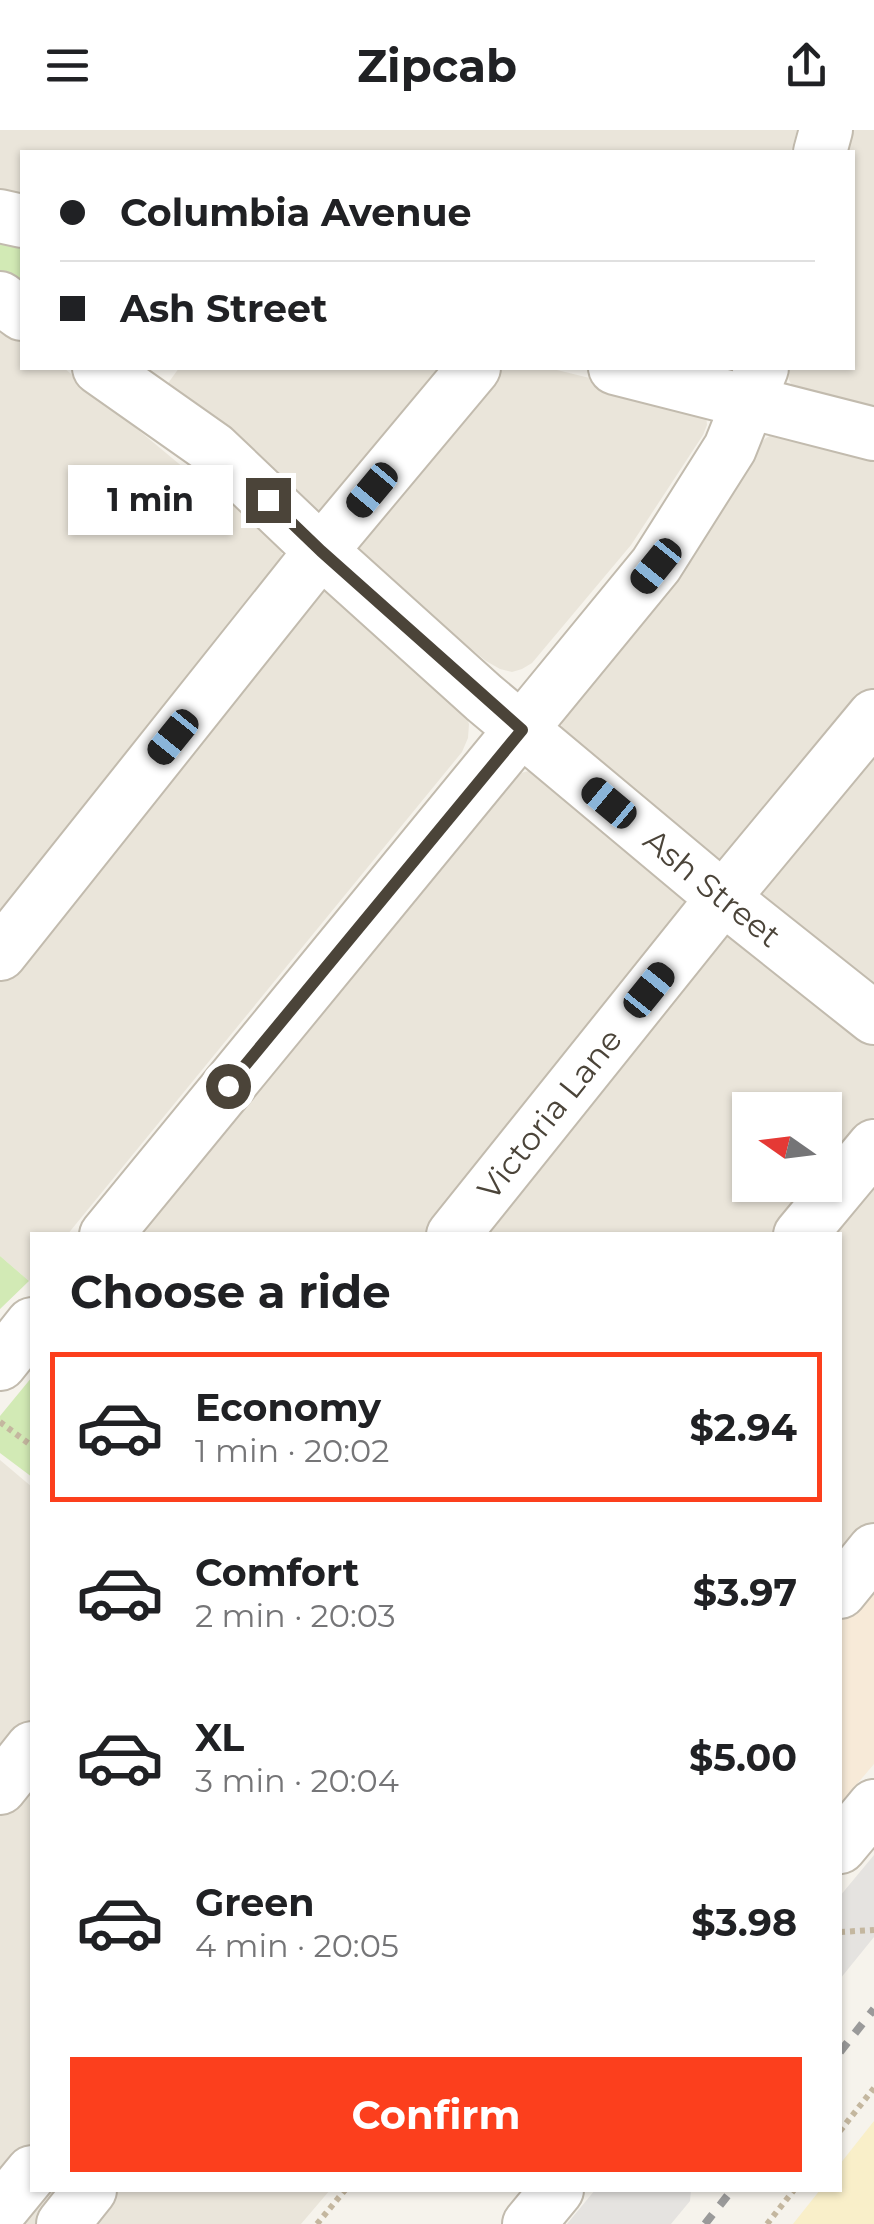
<!DOCTYPE html>
<meta charset="utf-8">
<style>
:root{--surface:#fff;--page:#f2f2f2;--text:#202124;--muted:#757577;--line:#e0e0e0;--accent:#fc3f1d}
body{margin:0;font-family:Montserrat,sans-serif;background:var(--page);color:var(--text);height:100vh;display:flex;flex-direction:column;font-size:38px;white-space:nowrap}
*{box-sizing:border-box;margin:0}
p{font-size:32px;color:var(--muted)}
.icon{flex:none;width:55px;height:55px;fill:none;stroke:currentColor;stroke-width:2;stroke-linecap:round;stroke-linejoin:round}
.map{position:relative;flex:1;overflow:hidden}
.details{position:absolute;left:30px;top:1102px;width:812px;height:960px;display:flex;flex-direction:column;background:var(--surface);border-radius:0px;box-shadow:0 2px 8px #0004}
.details>*{flex:none}
.top-card{position:absolute;left:20px;top:20px;width:835px;height:220px;border-radius:0px;box-shadow:0 2px 8px #0004;display:grid;align-content:center;height:220px;padding:0 40px;background:var(--surface)}
.needle{width:65px;rotate:284deg}
.controls{position:absolute;left:732px;top:962px;display:grid;gap:20px}
.controls a{display:grid;place-items:center;width:110px;height:110px;border-radius:0px;background:var(--surface);box-shadow:0 2px 8px #0004;font-size:50px}
.end{position:absolute;width:45px;height:45px;margin:-22px;border:12px solid #4b4439;background:#fff;box-shadow:0 0 0 5px #fff}
.from{border-radius:50%}
.bubble{position:absolute;height:70px;border-radius:0px;background:var(--surface);box-shadow:0 2px 8px #0004;font-size:32px;font-weight:700;line-height:70px;text-align:center}
.car{position:absolute;width:30px;height:60px;margin:-30px -15px;border-radius:12px;box-shadow:0 0 8px 2px #0007;background:linear-gradient(#222 24%,#8ab4d8 0 40%,#222 0 76%,#8ab4d8 0 86%,#222 0)}
.top-card b{display:flex;align-items:center;gap:35px;height:95px;font-size:38px}
.top-card b+b{border-top:2px solid var(--line)}
.top-card i{width:25px;height:25px;background:var(--text)}
ul{padding:0;list-style:none}
li{display:flex;align-items:center;gap:30px;height:150px;margin:0 20px 15px;padding:0 20px;border:5px solid transparent;border-radius:0px}
li div{flex:1}
li b{display:block;font-size:38px}
li em{font-style:normal;font-weight:700}
li.active{border-color:var(--accent)}
li>.icon{width:90px;height:90px;stroke-width:1.5}
h2{padding:0 40px;font-size:45px;line-height:120px}
.action{display:flex;gap:20px;margin-top:auto;padding:20px 40px}
.action a{flex:1;height:115px;border-radius:0px;background:var(--accent);color:#fff;font-size:40px;font-weight:700;line-height:115px;text-align:center}
header{display:flex;justify-content:space-between;align-items:center;height:130px;padding:0 40px;background:var(--surface);font-size:45px;font-weight:700}
.map>svg:first-child{display:block}
</style>
<header><svg class="icon" aria-label="menu" viewBox="0 0 24 24"><path d="M4 6h16M4 12h16M4 18h16"/></svg>Zipcab<svg class="icon" aria-label="share" viewBox="0 0 24 24"><path d="M12 15V3M7 8l5-5 5 5M5 13v7h14v-7"/></svg></header>
<div class="map">
<svg width="874" height="2094" viewBox="0 0 874 2094">
<rect width="100%" height="100%" fill="#f6f3ec"/>
<path fill="#eae5da" d="M0,0H797L791,22H22V74L0,68Z
M849,0H874V287L795,261L789,250L786,238H852V22H843Z
M0,193L22,206V238H64L202,353L226,354L278,409L282,421L281,433L0,790Z
M179,238H549L683,271L706,285L707,295L703,305L631,415L532,533L522,539L512,542L500,539L486,531L161,263Z
M775,303L874,320V865L561,601L562,587L755,318L766,308Z
M325,446L463,579L469,594L468,608L462,622L67,1105H32V1147L29,1151L0,1126V835Z
M532,640L874,906V987L825,1045V980H750V1055H816L774,1105H130L514,645Z
M874,1047V1402L840,1444V1105H825Z
M0,1330L32,1357V2060H330L301,2094H0Z"/>
<path fill="#f7ead8" d="M874,1437V1634L840,1674V1479Z"/>
<path fill="#d2eab5" d="M0,101L22,107V165L0,150Z
M0,1126L29,1151L0,1179Z
M32,1247V1347L0,1323V1286Z"/>
<path fill="#f9efc9" d="M874,1991V2094H793L820,2060H840V2034Z"/>
<path fill="#e5e3e0" d="M874,1725V1807L840,1849V1766Z
M595,2060H691L690,2071L671,2094H567Z"/>
<g fill="none" stroke-linecap="round" stroke-linejoin="round">
<g stroke="#c2bbae" stroke-width="56">
<g id="minor">
<path d="M820,22L826,0"/>
<path d="M0,86L22,91"/>
<path d="M0,168L22,184"/>
<path id="s1" d="M99,238L214,319L321,421L484,568L723,768L874,888"/>
<path d="M615,238L874,304"/>
<path d="M0,824L321,421L474,238"/>
<path d="M106,1105L656,435L730,318L762,238"/>
<path id="s2" d="M453,1105L723,768L874,586"/>
<path d="M800,1105L874,1016"/>
<path d="M0,1234L32,1194"/>
<path d="M840,1462L874,1420"/>
<path d="M0,1658L32,1618"/>
<path d="M840,1717L874,1676"/>
<path d="M0,2081L32,2042"/>
<path d="M63,2094L90,2060"/>
<path d="M529,2094L557,2060"/>
</g>
</g>
<path stroke="#c4b79f" stroke-width="6" stroke-dasharray="5 5" stroke-linecap="butt" d="M0,1292L32,1316
M840,1802L874,1800
M840,2001L874,1958
M317,2094L345,2060
M767,2094L794,2060"/>
<use href="#minor" stroke="#fff" stroke-width="52"/>
<path stroke="#9a9a9a" stroke-width="8" stroke-dasharray="12 12" stroke-linecap="butt" d="M840,1922L874,1879
M705,2094L732,2060"/>
</g>
<g fill="none" stroke-linecap="round" stroke-linejoin="round">
<path stroke="#4b4439" stroke-width="12" d="M228,956L522,600L321,421L268,370"/>
</g>
<g text-anchor="middle" stroke-width="8" stroke-linejoin="round" paint-order="stroke">
<g font-size="32" fill="#4b4439" stroke="#fff">
<text dy="11" stroke="none"><textPath href="#s1" startOffset="805">Ash Street</textPath></text>
<text dy="11" stroke="none"><textPath href="#s2" startOffset="155">Victoria Lane</textPath></text>
</g>
</g>
</svg>
<div class="controls">
<a><svg class="needle" viewBox="-14 -14 28 28"><path d="M0-13l5 13h-10z" fill="#e53935"/><path d="M0 13l5-13h-10z" fill="#757577"/></svg></a>
</div>
<i class="end from" style="left:228px;top:956px"></i>
<i class="end" style="left:268px;top:370px"></i>
<div class="bubble" style="left:68px;top:335px;width:165px">1 min</div>
<i class="car" style="left:372px;top:360px;rotate:220deg"></i>
<i class="car" style="left:656px;top:436px;rotate:219deg"></i>
<i class="car" style="left:173px;top:607px;rotate:219deg"></i>
<i class="car" style="left:609px;top:673px;rotate:310deg"></i>
<i class="car" style="left:649px;top:860px;rotate:39deg"></i>
<div class="top-card">
<b><i class="from"></i>Columbia Avenue</b>
<b><i></i>Ash Street</b>
</div>
<section class="details">
<h2>Choose a ride</h2>
<ul>
<li class="active"><svg class="icon" aria-label="car" viewBox="0 0 24 24"><path d="M5 17H2v-5l4-1 3-4h7l3 4 3 1v5h-3M9 17h6M6 11h13"/><circle cx="7" cy="17" r="2"/><circle cx="17" cy="17" r="2"/></svg><div><b>Economy</b><p>1 min · 20:02</p></div><em>$2.94</em></li>
<li><svg class="icon" aria-label="car" viewBox="0 0 24 24"><path d="M5 17H2v-5l4-1 3-4h7l3 4 3 1v5h-3M9 17h6M6 11h13"/><circle cx="7" cy="17" r="2"/><circle cx="17" cy="17" r="2"/></svg><div><b>Comfort</b><p>2 min · 20:03</p></div><em>$3.97</em></li>
<li><svg class="icon" aria-label="car" viewBox="0 0 24 24"><path d="M5 17H2v-5l4-1 3-4h7l3 4 3 1v5h-3M9 17h6M6 11h13"/><circle cx="7" cy="17" r="2"/><circle cx="17" cy="17" r="2"/></svg><div><b>XL</b><p>3 min · 20:04</p></div><em>$5.00</em></li>
<li><svg class="icon" aria-label="car" viewBox="0 0 24 24"><path d="M5 17H2v-5l4-1 3-4h7l3 4 3 1v5h-3M9 17h6M6 11h13"/><circle cx="7" cy="17" r="2"/><circle cx="17" cy="17" r="2"/></svg><div><b>Green</b><p>4 min · 20:05</p></div><em>$3.98</em></li>
</ul>
<div class="action"><a>Confirm</a></div>
</section>
</div>
